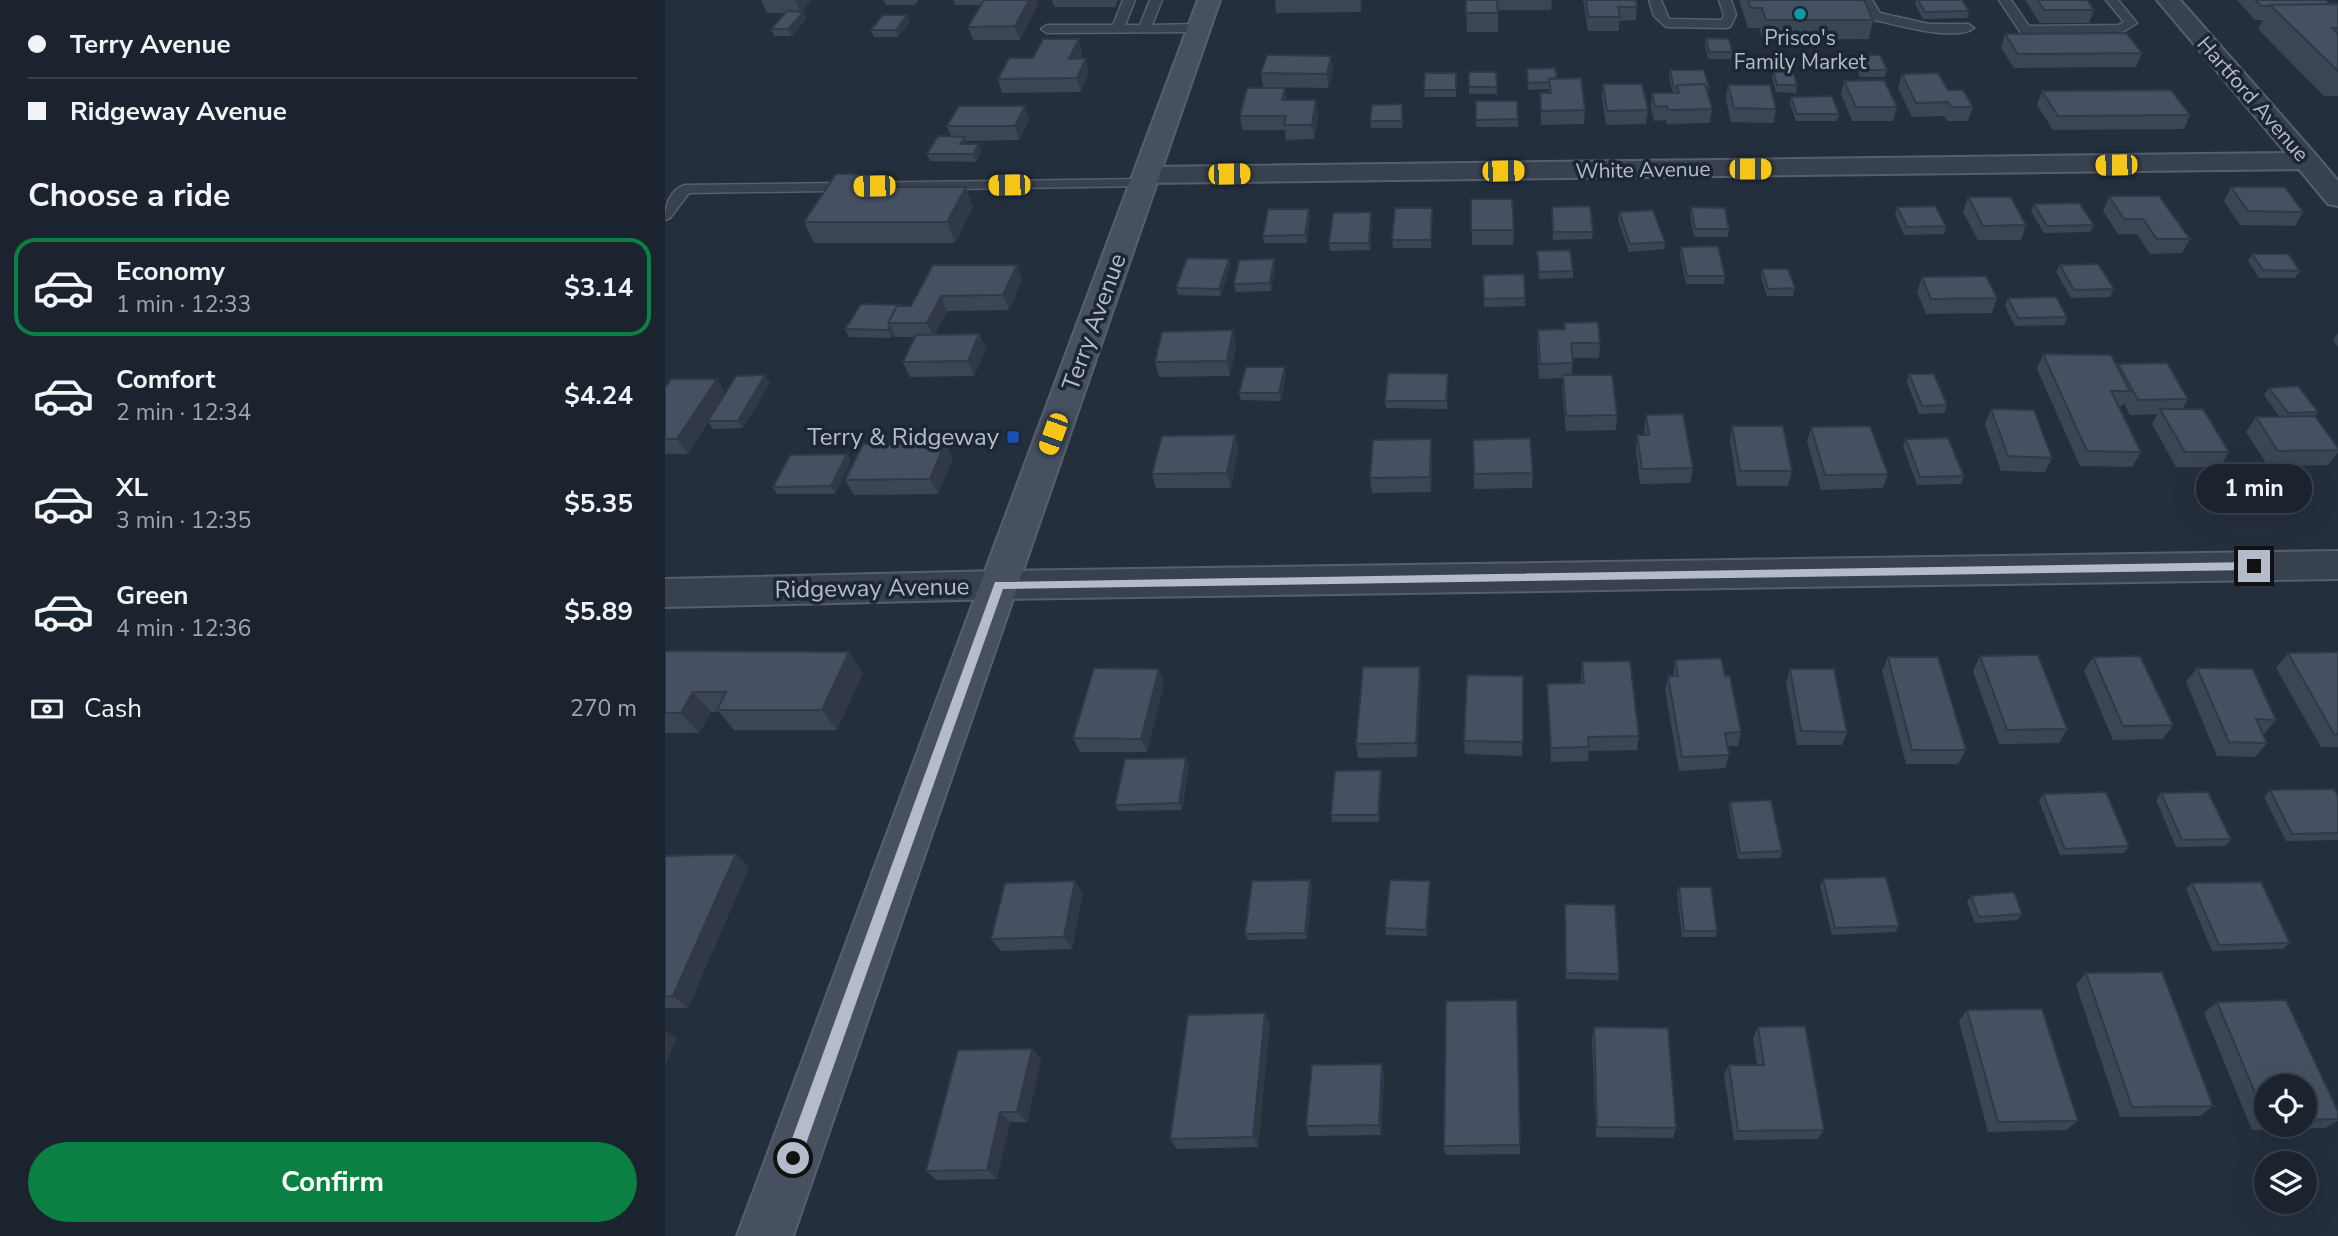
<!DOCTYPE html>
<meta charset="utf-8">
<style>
:root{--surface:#1b232e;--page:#242b36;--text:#f1f3f6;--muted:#a0a4aa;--line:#39404a;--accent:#0b8043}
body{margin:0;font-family:"Nunito Sans",sans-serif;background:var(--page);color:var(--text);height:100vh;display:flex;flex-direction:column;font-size:26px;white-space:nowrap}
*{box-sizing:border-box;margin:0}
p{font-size:23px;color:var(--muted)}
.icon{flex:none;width:38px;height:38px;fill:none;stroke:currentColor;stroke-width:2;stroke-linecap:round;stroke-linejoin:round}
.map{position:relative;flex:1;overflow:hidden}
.panel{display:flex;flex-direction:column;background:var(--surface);width:665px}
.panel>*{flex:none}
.top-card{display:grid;align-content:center;height:154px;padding:0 28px;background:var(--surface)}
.tools{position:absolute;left:1589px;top:1074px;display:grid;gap:14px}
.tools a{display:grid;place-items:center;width:63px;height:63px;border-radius:50%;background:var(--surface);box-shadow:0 7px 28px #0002,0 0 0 2px var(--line);font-size:35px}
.end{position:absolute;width:32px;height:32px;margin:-16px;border:9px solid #b4bcc9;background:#111;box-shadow:0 0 0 4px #111}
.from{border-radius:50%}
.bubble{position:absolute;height:49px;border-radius:24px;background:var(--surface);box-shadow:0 7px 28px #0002,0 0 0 2px var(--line);font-size:23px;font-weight:700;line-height:49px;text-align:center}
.car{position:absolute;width:21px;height:42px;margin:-21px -10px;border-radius:9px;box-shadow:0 0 5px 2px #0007;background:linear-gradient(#f5c518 24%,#345 0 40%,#f5c518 0 76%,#345 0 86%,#f5c518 0)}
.top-card b{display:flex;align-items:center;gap:24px;height:66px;font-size:26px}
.top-card b+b{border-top:2px solid var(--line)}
.top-card i{width:18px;height:18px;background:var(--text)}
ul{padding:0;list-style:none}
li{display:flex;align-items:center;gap:21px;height:98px;margin:0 14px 10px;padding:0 14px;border:4px solid transparent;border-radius:21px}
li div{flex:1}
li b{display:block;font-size:26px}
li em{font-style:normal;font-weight:700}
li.on{border-color:var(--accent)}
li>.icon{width:63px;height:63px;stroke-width:1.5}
h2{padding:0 28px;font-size:32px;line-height:84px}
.pay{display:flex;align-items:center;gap:18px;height:77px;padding:0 28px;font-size:26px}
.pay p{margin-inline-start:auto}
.cta{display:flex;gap:14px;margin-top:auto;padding:14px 28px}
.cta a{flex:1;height:80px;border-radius:42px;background:var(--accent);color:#fff;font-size:28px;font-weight:700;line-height:80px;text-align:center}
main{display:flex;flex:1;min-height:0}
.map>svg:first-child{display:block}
</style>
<main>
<section class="panel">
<div class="top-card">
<b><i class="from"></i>Terry Avenue</b>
<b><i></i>Ridgeway Avenue</b>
</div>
<h2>Choose a ride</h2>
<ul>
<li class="on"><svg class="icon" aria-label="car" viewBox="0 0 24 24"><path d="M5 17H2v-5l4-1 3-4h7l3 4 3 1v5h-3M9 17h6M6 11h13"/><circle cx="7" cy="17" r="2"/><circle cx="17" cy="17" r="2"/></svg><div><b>Economy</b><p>1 min · 12:33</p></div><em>$3.14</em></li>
<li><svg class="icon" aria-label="car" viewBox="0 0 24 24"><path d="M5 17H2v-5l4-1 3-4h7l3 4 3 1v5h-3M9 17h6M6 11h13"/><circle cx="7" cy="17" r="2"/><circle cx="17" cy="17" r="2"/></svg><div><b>Comfort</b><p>2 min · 12:34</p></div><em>$4.24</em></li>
<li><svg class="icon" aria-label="car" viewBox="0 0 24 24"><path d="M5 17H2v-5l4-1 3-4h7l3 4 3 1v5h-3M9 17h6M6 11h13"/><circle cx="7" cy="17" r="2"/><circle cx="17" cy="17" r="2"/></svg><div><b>XL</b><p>3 min · 12:35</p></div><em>$5.35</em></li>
<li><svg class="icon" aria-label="car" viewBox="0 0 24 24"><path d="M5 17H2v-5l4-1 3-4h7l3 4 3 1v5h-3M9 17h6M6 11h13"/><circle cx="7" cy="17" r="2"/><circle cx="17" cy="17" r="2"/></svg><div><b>Green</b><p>4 min · 12:36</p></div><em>$5.89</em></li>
</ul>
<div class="pay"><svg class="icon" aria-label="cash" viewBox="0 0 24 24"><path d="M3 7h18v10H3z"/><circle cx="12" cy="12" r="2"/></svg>Cash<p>270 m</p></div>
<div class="cta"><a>Confirm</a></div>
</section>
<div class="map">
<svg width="1673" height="1236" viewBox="0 0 1673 1236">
<rect width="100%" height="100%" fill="#242f3e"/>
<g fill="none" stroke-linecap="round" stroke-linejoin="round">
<g stroke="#565f6c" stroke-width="3">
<path id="lane" d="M458,0H470L460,25H475L485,0H497L487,25L534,24L540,28L534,32L382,33L376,29L382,25H448Z
M984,0H996L1004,19L1057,20L1059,15L1054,0H1066L1071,15L1065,27L1061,28L1001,27L989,16Z
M1195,0H1207L1215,13L1264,24H1303L1309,28C1291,42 1232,25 1210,20L1206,19Z
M1334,0H1346L1364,26L1453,25L1459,22L1441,0H1453L1472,23L1456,33L1360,34L1356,33Z
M479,179L484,180L486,183L484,186L24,193L5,218L0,220C0,205 5,190 20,185Z"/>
</g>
<g stroke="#565f6c" stroke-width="4">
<path id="street" d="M1492,0H1515L1651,155L1673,181V206L1663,204L1634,169L482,183L473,181L469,175L473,169L482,167L1621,153Z
M1673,551V579L334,599L0,607V579L334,571Z"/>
</g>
<g stroke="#565f6c" stroke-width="4">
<path id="secondary" d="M533,0H555L128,1236H72Z"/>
</g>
<use href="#lane" fill="#38414e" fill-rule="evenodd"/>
<use href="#street" fill="#38414e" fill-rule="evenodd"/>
<use href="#secondary" fill="#465061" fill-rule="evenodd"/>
</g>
<path fill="#3b4654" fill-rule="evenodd" d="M96,0H146L137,12L142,18L127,36H109L106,29L120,13H102Z
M218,0H253L250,5H221Z
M288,0H371L373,5L355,40H308L303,27L316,5H290Z
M387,0H453L450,7H389Z
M610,0H697L696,12L611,13Z
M801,0H887L886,10H833V32H802Z
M918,0H971L972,7L971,20L954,21V31H923Z
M1074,0H1199L1208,20L1204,39L1098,40L1094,28H1083Z
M1251,0H1297L1304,11L1302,18L1258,19L1250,4Z
M1360,0H1422L1429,10L1424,23H1375Z
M1572,0H1661L1665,4H1673V96H1659L1593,29L1598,20H1590Z
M245,22L233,37H209L206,30Z
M1340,34L1477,53L1471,67L1349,68L1336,48Z
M1041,38L1067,52L1066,59H1043L1040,45Z
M417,52L415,59L424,72L416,92L337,93L333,79L368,58Z
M1190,55L1222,70L1220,77H1195L1189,62Z
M862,69L892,78L920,110L919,124L876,125L875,93H884V89L863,90Z
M668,70L663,88L598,87L596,73Z
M1005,70L1044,88L1043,95L1047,109L1045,123L1001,124V120L989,121L986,107L987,93H1008L1004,77Z
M1108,71L1132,85L1131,93L1111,92L1107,78Z
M804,72H831L832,94H804Z
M791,73V97H760L759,90Z
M1237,74L1283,90L1308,107L1303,121H1282L1279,116L1247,117L1233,88Z
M1179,81L1232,107L1228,121H1187L1176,94Z
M938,84L983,110L981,124L941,125L937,98Z
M1063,85L1111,109L1109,123L1066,122L1061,99Z
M620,88L621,100L653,114L649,139L621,140L620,130H577L575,116Z
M1377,91L1525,115L1519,129L1388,130L1372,105Z
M1126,97L1174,114L1172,121H1131L1125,104Z
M811,101L853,119V127H811Z
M360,106L364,120L354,140L301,141L302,144L316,152L311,162L265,161L262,154L286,137L282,126Z
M738,112L737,128H706L705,121Z
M205,174L211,187L308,207L290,243H149L139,222Z
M1566,187L1638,212L1630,226L1575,225L1559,201Z
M1444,196L1525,239L1517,253L1485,254L1472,234H1453L1438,211Z
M1303,197L1361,225L1356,240H1313L1298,212Z
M806,199L849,230L848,245H807Z
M1369,204L1429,225L1425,232L1379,233L1366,211Z
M887,207L928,232L927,239L888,240Z
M1026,207L1064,229L1063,237H1029L1025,215Z
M1232,207L1281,226L1279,234L1239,235L1230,214Z
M767,208L766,248H728L727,240Z
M644,209L645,216L642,243H599L598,236Z
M954,212L1000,242L999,249L964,252L953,220Z
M707,220L705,250L665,251L664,243Z
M1016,247L1060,276L1059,284H1021L1015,254Z
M872,251L908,271V278L874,279Z
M1587,254L1635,271L1630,278H1594L1583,261Z
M564,259L565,266L556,296L513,295L511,288Z
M609,259L610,267L606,291L571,292L569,284Z
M352,265L357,279L344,310L282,311L270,334H314L321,349L309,376L245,377L238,362L250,337H230L229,334L226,338L184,337L180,329L239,306H246Z
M1395,265L1449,289L1445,297L1406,298L1391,272Z
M1097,269L1130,288L1128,296H1102L1096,277Z
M818,275L860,298V306L819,307Z
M1257,277L1332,298L1327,313L1261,314L1252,292Z
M1343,298L1402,317L1399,325L1350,326L1340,306Z
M899,323L935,343L934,358H907V375L952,415L951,430L901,431L897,390L898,378L874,379L872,345L873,330L899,329Z
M568,330L571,345L565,376L494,377L490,362Z
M1673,333V347L1668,340Z
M1378,354L1452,366L1453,364L1523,399L1518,409L1564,452L1555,467H1511L1487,424L1492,414L1465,415L1459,403L1457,406H1453L1476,452L1467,467L1415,466L1372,369Z
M783,374L782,409L721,408L720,401Z
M1244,374L1282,405L1279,413L1254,414L1242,382Z
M100,375L105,383L78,428L48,429L43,422L23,454H0V388L52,379L60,393Z
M621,375L616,401L576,400L574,393Z
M1604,388L1653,412L1650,416L1673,448V452L1663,465L1603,466L1581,432L1591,417L1614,416L1599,395Z
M1326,409L1387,458L1380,472L1336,471L1320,424Z
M981,415L1028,468L1025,483L975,484L971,450L972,435H980L979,430Z
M1067,426L1127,471L1123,486H1072L1065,441Z
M1146,427L1223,474L1218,488L1156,490L1142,442Z
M570,435L573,450L566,488H491L487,474Z
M1241,439L1299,476L1296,484L1252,485L1238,446Z
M808,440L868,473L867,488L809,489Z
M182,454L186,461L170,494H112L108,487Z
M767,454L766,492L707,493L705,478Z
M288,458L273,494L189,495L180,480Z
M0,651L184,652L198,673L172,730H69L54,712H46L34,733H0Z
M1673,652V747H1656L1611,668L1623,653Z
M1315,656L1402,729L1394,743L1334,744L1308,671Z
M1223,657L1301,750L1293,764H1241L1217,671Z
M1428,657L1508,725L1498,739L1448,740L1419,671Z
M1010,660L1060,676L1076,732L1073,746H1062L1064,755L1060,768L1014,771L1000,690L1003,676H1008Z
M917,662L974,736L972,750L924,751L923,761L886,762L882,698V684L916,683Z
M1532,668L1611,720L1599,734H1598L1602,743L1590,757L1552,756L1521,682Z
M1125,669L1182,732L1177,745H1132L1121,683Z
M858,676L857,756L800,754L799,741Z
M756,681L752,757L693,758L691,744Z
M499,683L482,752H415L408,738Z
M521,758L524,765L517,810L453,811L450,805Z
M717,777L714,822H667L666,815Z
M1605,790L1673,796V840L1621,841L1599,797Z
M1496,793L1566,839L1560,846L1511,847L1491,800Z
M1378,794L1464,846L1459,853L1395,855L1374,801Z
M1065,802L1117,851L1115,858L1073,859L1064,808Z
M71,854L84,867L23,1008H0V856Z
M1158,879L1234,926L1230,932L1167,935L1155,886Z
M645,880L647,887L642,939L583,940L580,934Z
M1527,883L1625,943L1618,949L1547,951L1521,889Z
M765,887L762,936L721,935L720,928Z
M1014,887L1052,931L1050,937H1017L1012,893Z
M418,893L407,949L336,951L326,939Z
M1306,896L1357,914L1353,920L1310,923L1302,902Z
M900,904L954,974L953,980L901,979Z
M1421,973L1548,1106L1535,1116L1455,1117L1411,985Z
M1552,1002L1673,1111V1121L1660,1128L1587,1130L1539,1013ZM1601,1087H1640V1125H1601Z
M1302,1010L1413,1121L1401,1130L1323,1132L1294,1021Z
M600,1013L605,1024L593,1147L512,1149L505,1139Z
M929,1027L1011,1128L1008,1138L931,1137L927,1038Z
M1093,1027L1159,1130L1153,1139L1069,1140L1059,1075L1064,1065H1092L1088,1038Z
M367,1049L376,1060L362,1122H345L332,1179L272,1180L261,1171Z
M717,1064L719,1074L716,1135L644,1136L641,1126Z
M855,1145V1154L780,1155L779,1146Z"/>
<path fill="#303945" d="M130,0H146L136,13Z
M364,0H371L373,5L355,40L350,26Z
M695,0H697L696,12Z
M139,12L142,18L127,36L123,29Z
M242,15L245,22L233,37L231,30Z
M414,39L417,52L408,72L404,59Z
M666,56L668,70L663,88L662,74Z
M421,58L424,72L416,92L412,78Z
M620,88L622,102L617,100Z
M651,100L653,114L649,139L647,125Z
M360,106L364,120L354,140L350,126Z
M300,137L302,144H295Z
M314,144L316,152L311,162L308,154Z
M205,174L214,195L196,187Z
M301,187L308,207L290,243L282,222Z
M644,209L645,216L642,243L640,235Z
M706,212L707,220L705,250L704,243Z
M564,259L565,266L556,296L554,289Z
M609,259L610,267L606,291L605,283Z
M352,265L357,279L344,310L338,295Z
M276,296L282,311L269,337L262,323Z
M225,326L229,334L226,338L223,330Z
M568,330L571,345L565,376L562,361Z
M314,334L321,349L309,376L303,361Z
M620,367L621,375L616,401L614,393Z
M100,375L105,383L78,428L73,421Z
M52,379L61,394L23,454L12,439Z
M570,435L573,450L566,488L562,473Z
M766,439L767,454L766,492L765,477Z
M280,443L288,458L273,494L265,479Z
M182,454L186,461L170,494L166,486Z
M184,652L198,673L172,730L157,710Z
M755,667L756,681L752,757L751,743Z
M494,669L499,683L482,752L476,739Z
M28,692L46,712L34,733L16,713Z
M521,758L524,765L517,810L514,803Z
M716,770L717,777L714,822L713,815Z
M71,854L84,867L23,1008L8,996Z
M645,880L647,887L642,939L640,933Z
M410,881L418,893L407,949L399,937Z
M765,881V887L762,936L761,930Z
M600,1013L605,1024L593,1147L588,1137Z
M0,1030L12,1038L0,1065Z
M367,1049L376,1060L362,1122L352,1112Z
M717,1064L719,1074L716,1135L714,1125Z
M335,1112L345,1122L332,1179L322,1170Z"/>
<path fill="#455162" stroke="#303945" stroke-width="2" d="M319,0H364L350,26L303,27Z
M801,0H832L833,13H801Z
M921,0H971L972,7H953L955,17H923Z
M1083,0H1199L1208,20H1101L1097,8H1086Z
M1253,0H1297L1304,11L1260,12Z
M1373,0H1422L1429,10H1379Z
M1590,0H1661L1665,4L1605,5L1604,6H1596Z
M1673,4V28H1667L1673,34V71L1605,5Z
M122,11L139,12L123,29H106Z
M218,15H242L231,30H206Z
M1461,33L1477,53L1353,54L1340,34Z
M1041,38L1064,39L1067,52H1044Z
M378,39H414L404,59L421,58L412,78L333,79L344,58H368Z
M602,55L666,56L662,74L596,73Z
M1190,55H1215L1222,70H1196Z
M890,68L892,78L884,79V82L863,83L862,69Z
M1005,70H1039L1044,88H1041L1040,84L1012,85V88H1009Z
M1108,71L1128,72L1132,85H1112Z
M804,72H831L832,87H804Z
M760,73H791V90H759Z
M1273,73L1283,90H1298L1308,107H1286L1283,102L1251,103L1237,74Z
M916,78L920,110L876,111L875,93H886L884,79Z
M1219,80L1232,107H1191L1179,81Z
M938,84H977L983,110L942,111Z
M1040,84L1047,109L1003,110L1002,106L990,107L987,93H1014L1012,85Z
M1063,85H1105L1111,109L1069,108Z
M582,88H620L617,100H651L647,125H619L621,116H575Z
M1506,90L1525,115L1393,116L1377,91Z
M1167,96L1174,114H1132L1126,97Z
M811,101H852L853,119L811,120Z
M737,104V121H705L707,105Z
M294,106H360L350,126H282Z
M273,136L300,137L295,144H314L308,154H262Z
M171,174H205L196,187H301L282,222H139Z
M1566,187H1620L1638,212L1583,211Z
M1444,196H1494L1525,239H1492L1478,219H1459Z
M1303,197H1346L1361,225L1318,226Z
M806,199H847L849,230H806Z
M1414,203L1429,225L1382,226L1369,204Z
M925,206L928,232H888L887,207Z
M1270,206L1281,226L1242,227L1232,207Z
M1026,207L1060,208L1064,229H1030Z
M730,208H767L766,240H727Z
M603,209H644L640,235L598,236Z
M988,210L1000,242L965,244L954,212Z
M706,212L704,243H664L668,213Z
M1053,246L1060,276H1022L1016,247Z
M905,250L908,271L874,272L872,251Z
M1587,254H1623L1635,271L1598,270Z
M522,258L564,259L554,289L511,288Z
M609,259L605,283L569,284L574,260Z
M1433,264L1449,289L1409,290L1395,265Z
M268,265H352L338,295L276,296L262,323H223L232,306H246Z
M1097,269H1123L1130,288L1103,289Z
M859,274L860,298L819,299L818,275Z
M1321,276L1332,298L1266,299L1257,277Z
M1391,297L1402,317L1353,318L1343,298Z
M196,304L238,305L232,306L223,323L225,326L223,330L180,329Z
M933,322L935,343H906L908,363L875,364L873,330L900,329L899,323Z
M568,330L562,361L490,362L497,332Z
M314,334L303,361L238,362L251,335Z
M1378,354L1446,355L1465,391H1446L1476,452L1422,451Z
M1502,363L1523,399L1473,400L1453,364Z
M581,367H620L614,393H574Z
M723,373L783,374L781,401H720Z
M1244,374H1269L1282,405L1257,406Z
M100,375L73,421H43L71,376Z
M898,375H947L952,415L901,416Z
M6,379H52L12,439H0V388Z
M1633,386L1653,412L1623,413L1604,388Z
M1326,409L1369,410L1387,458L1343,456Z
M1495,409H1538L1564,452H1520Z
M1018,414L1028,468L977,469L972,435H984L981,415Z
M1650,416L1673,448V450L1613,451L1591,417Z
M1067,426H1118L1127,471H1075Z
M1205,426L1223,474L1160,475L1146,427Z
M570,435L562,473L487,474L497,436Z
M865,438L868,473L809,474L808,440Z
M1283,438L1299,476L1255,477L1241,439Z
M766,439L765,477L705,478L708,440Z
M280,443L265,479L180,480L198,444Z
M182,454L166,486L108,487L125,455Z
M0,651L184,652L157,710H52L61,692H28L16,713H0Z
M1673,652V734H1669L1623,653Z
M1373,655L1402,729L1342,730L1315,656Z
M1475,656L1508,725L1458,726L1428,657Z
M1223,657H1273L1301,750H1247Z
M1056,658L1060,676H1065L1076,732L1060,733L1064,755L1017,757L1003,676H1013L1010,660Z
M965,661L974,736L923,737L924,747L886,748L882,684L919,683L917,662Z
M698,667H755L751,743L691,744Z
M429,668L494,669L476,739L408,738Z
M1532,668L1588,669L1611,720L1591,719L1602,743L1564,742Z
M1125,669H1169L1182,732L1136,731Z
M802,675L858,676V742L799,741Z
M521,758L514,803L450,805L460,759Z
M716,770L713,815H666L670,771Z
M1669,789L1673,796V833L1627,834L1605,790Z
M1441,792L1464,846L1400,849L1378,794Z
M1543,792L1566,839L1517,840L1496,793Z
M1106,800L1117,851L1075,853L1065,802Z
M71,854L8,996L0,997V856Z
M1221,877L1234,926L1170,928L1158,879Z
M645,880L640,933L580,934L587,881Z
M725,880L765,881L761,930L720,928Z
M410,881L399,937L326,939L340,883Z
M1596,882L1625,943L1554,945L1527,883Z
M1014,887H1046L1052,931H1019Z
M1349,892L1357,914L1314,917L1306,896Z
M900,904L950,905L954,974L901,973Z
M1497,972L1548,1106L1467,1107L1421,973Z
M852,1000L855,1145L779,1146L781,1001Z
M1621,1000L1673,1111V1119L1640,1120V1087H1601V1119L1552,1002Z
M1377,1009L1413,1121L1333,1122L1302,1010Z
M600,1013L588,1137L505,1139L523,1015Z
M1140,1026L1159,1130L1073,1131L1064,1065H1099L1093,1027Z
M929,1027L1003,1028L1011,1128L932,1127Z
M367,1049L352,1112H335L322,1170L261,1171L293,1050Z
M717,1064L714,1125L641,1126L647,1065Z"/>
<path fill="#b4bcc9" d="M1589,562L1595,566L1589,570L338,589L136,1158L134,1164L128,1166L123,1164L120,1158L330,582Z"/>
<circle fill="#0f9aa8" stroke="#1d2633" stroke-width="2.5" cx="1135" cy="14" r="7"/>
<rect fill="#1a4fb4" stroke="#1d2633" stroke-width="2.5" x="341" y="430" width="14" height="14" rx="3.5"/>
<g text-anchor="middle" stroke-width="7" stroke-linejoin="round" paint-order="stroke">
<g font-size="21" fill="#b4bcc9" stroke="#1d2633">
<text x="1135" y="45">Prisco's<tspan x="1135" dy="24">Family Market</tspan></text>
</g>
<g font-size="21" fill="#b4bcc9" stroke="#1d2633">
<text transform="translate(1588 99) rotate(49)" y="7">Hartford Avenue</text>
<text transform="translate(978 170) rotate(-1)" y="7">White Avenue</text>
</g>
<g font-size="24" fill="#b4bcc9" stroke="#1d2633">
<text transform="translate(429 322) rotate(-70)" y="8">Terry Avenue</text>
<text transform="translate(207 588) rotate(-1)" y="8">Ridgeway Avenue</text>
</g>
<g font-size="24" fill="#b4bcc9" stroke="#1d2633" text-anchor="end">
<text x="334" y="445">Terry &amp; Ridgeway</text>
</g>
</g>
</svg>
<div class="tools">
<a><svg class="icon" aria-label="locate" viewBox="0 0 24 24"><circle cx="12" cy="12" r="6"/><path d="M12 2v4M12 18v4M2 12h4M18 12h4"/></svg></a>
<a><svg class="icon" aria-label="layers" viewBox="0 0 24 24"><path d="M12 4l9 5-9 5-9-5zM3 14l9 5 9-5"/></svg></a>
</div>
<i class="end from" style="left:128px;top:1158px"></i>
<i class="end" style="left:1589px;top:566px"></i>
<div class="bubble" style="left:1531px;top:464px;width:116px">1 min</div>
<i class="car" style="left:1451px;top:165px;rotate:269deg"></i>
<i class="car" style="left:1085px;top:169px;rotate:90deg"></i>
<i class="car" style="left:838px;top:171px;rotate:89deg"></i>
<i class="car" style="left:564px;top:174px;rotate:89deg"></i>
<i class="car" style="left:344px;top:185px;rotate:269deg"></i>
<i class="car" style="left:209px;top:186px;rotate:269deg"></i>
<i class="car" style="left:388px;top:434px;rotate:200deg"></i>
</div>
</main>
